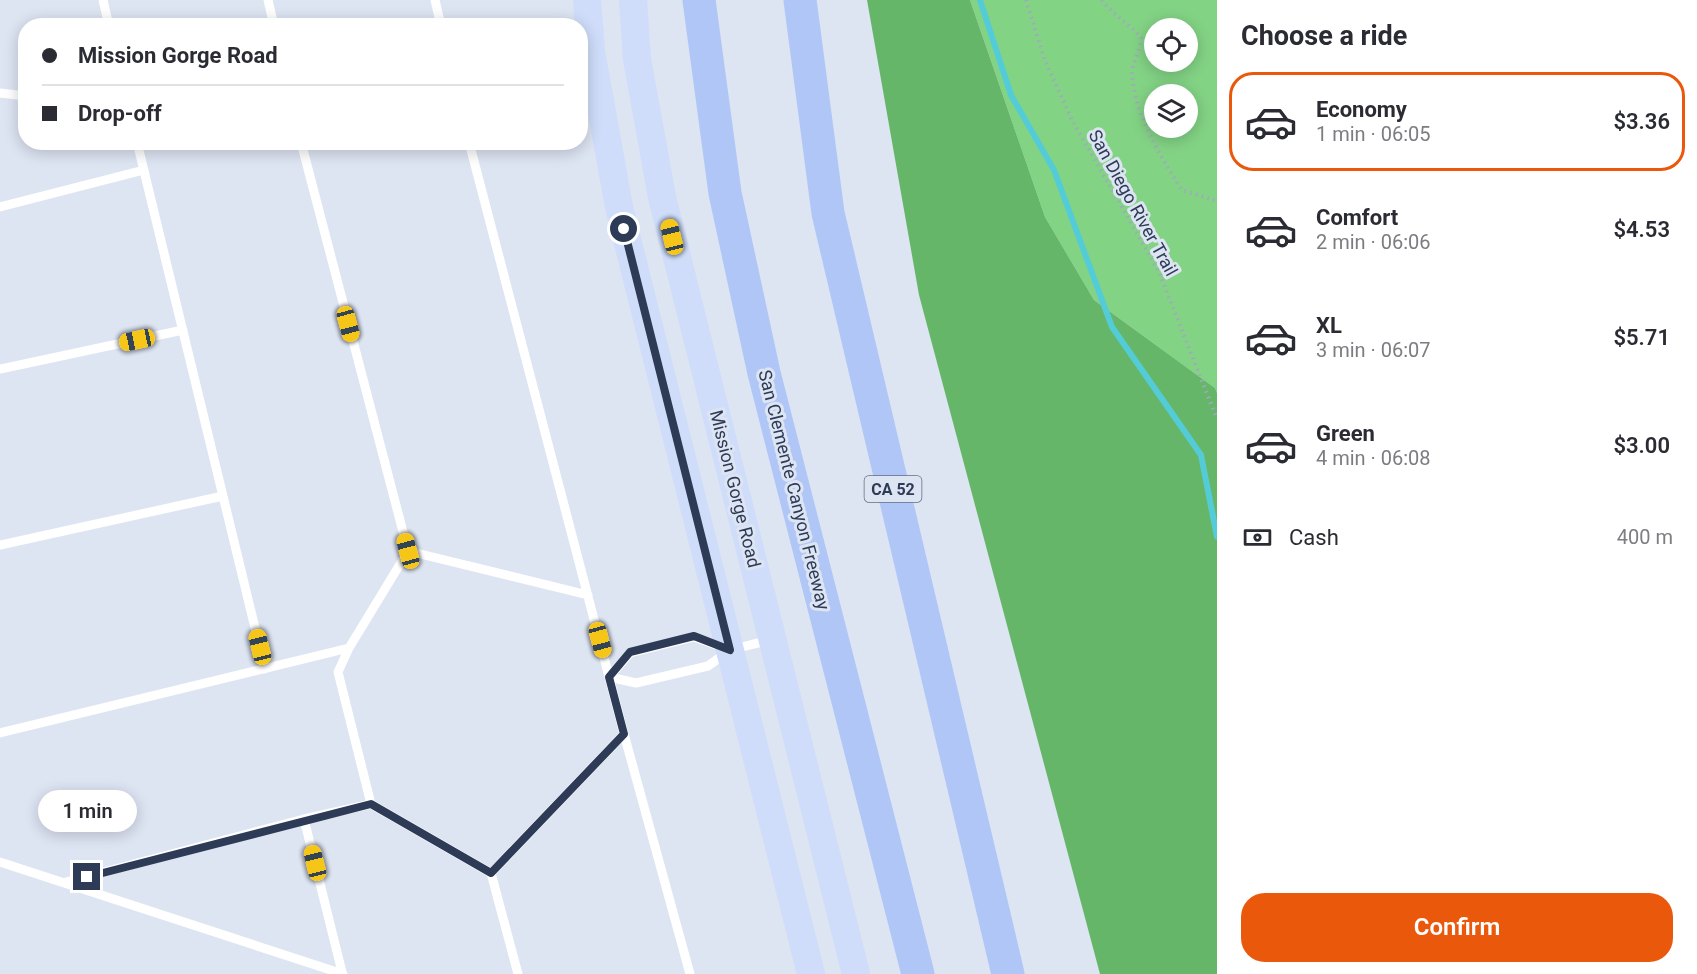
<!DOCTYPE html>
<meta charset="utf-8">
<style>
:root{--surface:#fff;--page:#f7f7f7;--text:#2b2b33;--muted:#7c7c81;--line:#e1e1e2;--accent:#ea580c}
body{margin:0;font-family:Roboto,sans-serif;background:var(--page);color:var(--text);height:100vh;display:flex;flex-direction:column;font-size:22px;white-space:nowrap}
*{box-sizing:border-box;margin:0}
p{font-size:20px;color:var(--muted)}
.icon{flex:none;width:33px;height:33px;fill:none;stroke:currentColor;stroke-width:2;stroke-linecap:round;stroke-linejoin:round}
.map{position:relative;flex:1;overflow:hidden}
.side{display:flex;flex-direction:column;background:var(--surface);width:480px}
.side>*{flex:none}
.banner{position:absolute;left:18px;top:18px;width:570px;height:132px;border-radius:24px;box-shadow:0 3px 15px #0003;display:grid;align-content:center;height:132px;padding:0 24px;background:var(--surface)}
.buttons{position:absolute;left:1144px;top:18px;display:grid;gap:12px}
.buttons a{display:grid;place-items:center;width:54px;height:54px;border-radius:50%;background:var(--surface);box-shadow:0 3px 15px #0003;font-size:30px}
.end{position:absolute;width:27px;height:27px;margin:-14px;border:8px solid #2e3b56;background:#fff;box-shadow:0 0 0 3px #fff}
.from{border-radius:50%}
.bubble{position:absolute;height:42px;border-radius:21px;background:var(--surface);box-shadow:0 3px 15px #0003;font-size:20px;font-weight:600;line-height:42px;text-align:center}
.car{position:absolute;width:18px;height:36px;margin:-18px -9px;border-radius:8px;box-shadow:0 0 4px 2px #0007;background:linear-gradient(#f5c518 24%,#345 0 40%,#f5c518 0 76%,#345 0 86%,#f5c518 0)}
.banner b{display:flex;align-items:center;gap:21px;height:57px;font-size:22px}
.banner b+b{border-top:2px solid var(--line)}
.banner i{width:15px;height:15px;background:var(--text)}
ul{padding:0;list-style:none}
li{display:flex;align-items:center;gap:18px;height:99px;margin:0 12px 9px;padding:0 12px;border:3px solid transparent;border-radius:24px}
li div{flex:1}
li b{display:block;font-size:22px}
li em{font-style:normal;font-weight:600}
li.active{border-color:var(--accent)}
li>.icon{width:54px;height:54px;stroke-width:1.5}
h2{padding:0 24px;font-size:27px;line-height:72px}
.pay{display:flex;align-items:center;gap:15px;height:66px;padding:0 24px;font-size:22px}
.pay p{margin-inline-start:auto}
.cta{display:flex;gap:12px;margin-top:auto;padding:12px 24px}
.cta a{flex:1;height:69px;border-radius:24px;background:var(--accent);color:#fff;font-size:24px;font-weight:600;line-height:69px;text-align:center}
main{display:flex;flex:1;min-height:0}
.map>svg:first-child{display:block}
</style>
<main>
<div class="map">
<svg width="1217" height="974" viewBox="0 0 1217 974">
<rect width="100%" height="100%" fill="#dde4f2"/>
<path fill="#83d385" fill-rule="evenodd" d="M970,0H1217V393L1215,388L1094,300L1045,217ZM1155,28H1188V62H1155ZM1155,94H1188V128H1155Z"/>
<path fill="#66b669" d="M867,0H970L1045,217L1094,300L1215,388L1217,393V974H1100L919,295Z"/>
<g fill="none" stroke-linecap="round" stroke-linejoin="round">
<path stroke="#54ccd8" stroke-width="6" d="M980,0L1011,95L1054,170L1112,327L1201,455L1217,537"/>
<path stroke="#a0a9bc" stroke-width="4" stroke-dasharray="1.5 4.5" stroke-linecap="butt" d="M1026,0L1044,58L1072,120L1159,272L1217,419
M1102,0C1113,15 1129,23 1141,38C1141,50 1132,63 1132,74C1136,119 1159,153 1182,190L1217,201"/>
<path stroke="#fff" stroke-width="9" d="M103,0L109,26
M268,0L274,26
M435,0L441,26
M0,93L26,96
M137,142L265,669
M301,142L408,551L349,648L338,672L371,804L491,873
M469,142L624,734L690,974
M0,207L144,170
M0,369L183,330
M0,545L223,496
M408,551L588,595
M725,648L694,637L630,653L609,677L636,683L708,666L730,650L770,640
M0,733L349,648
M304,819L342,972
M0,862L343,974
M66,882L304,819L371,804
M518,974L491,873L624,734"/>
<path stroke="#cfddfa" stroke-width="28" d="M587,0L591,51L619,207L811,974
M633,0L637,59L662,197L856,974"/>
<path stroke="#afc6f7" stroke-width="33" d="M699,0L725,193L764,373L918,974
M800,0L828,213L1008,974"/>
</g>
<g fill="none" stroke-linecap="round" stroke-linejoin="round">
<path stroke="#2e3b56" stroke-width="8" d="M87,877L371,804L491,873L624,734L609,677L630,652L694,636L730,650L624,229"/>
</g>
<g text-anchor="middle" stroke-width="6" stroke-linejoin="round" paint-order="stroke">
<rect fill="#dde4f2" stroke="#626e85" stroke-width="1.5" x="864.5" y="476" width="57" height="26" rx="4.5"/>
<g font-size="16" font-weight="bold" fill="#2e3b56">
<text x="893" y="495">CA 52</text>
</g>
<g font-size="18" fill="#2e3b56" stroke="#dde4f2">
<text transform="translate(1133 203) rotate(61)" y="6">San Diego River Trail</text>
<text transform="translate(735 489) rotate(76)" y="6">Mission Gorge Road</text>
<text transform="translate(794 490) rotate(76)" y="6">San Clemente Canyon Freeway</text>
</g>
</g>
</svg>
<div class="buttons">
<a><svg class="icon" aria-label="locate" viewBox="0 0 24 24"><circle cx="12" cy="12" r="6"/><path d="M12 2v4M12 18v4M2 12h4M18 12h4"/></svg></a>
<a><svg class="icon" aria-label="layers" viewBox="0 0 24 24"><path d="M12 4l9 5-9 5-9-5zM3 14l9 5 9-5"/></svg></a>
</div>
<i class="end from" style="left:624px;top:229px"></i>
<i class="end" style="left:87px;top:877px"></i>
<div class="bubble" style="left:38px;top:790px;width:99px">1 min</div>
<i class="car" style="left:672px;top:237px;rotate:346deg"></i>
<i class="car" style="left:348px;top:324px;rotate:165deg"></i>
<i class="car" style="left:137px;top:340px;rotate:258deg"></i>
<i class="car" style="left:408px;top:551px;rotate:345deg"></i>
<i class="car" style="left:600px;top:640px;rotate:165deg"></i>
<i class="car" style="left:260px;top:647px;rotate:346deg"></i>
<i class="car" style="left:315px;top:863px;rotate:346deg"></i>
<div class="banner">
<b><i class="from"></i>Mission Gorge Road</b>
<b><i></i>Drop-off</b>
</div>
</div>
<section class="side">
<h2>Choose a ride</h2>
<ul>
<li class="active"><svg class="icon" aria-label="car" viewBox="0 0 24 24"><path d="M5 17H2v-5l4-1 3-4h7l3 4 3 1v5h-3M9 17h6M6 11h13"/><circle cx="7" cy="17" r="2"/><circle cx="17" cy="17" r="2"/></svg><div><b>Economy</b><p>1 min · 06:05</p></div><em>$3.36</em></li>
<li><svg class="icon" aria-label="car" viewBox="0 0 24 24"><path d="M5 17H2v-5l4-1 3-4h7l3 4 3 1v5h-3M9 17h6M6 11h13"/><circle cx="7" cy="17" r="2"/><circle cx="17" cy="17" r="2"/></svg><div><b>Comfort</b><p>2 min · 06:06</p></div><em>$4.53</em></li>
<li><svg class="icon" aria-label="car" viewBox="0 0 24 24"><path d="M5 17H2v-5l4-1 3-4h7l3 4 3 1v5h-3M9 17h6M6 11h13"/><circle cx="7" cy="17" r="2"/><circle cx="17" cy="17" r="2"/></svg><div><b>XL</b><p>3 min · 06:07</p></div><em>$5.71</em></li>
<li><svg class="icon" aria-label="car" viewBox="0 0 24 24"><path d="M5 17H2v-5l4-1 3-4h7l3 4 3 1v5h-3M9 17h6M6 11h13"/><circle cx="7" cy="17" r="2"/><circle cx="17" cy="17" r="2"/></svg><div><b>Green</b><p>4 min · 06:08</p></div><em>$3.00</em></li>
</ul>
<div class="pay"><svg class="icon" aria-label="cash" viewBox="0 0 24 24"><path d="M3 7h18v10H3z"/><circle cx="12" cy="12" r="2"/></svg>Cash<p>400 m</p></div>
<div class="cta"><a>Confirm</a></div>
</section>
</main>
